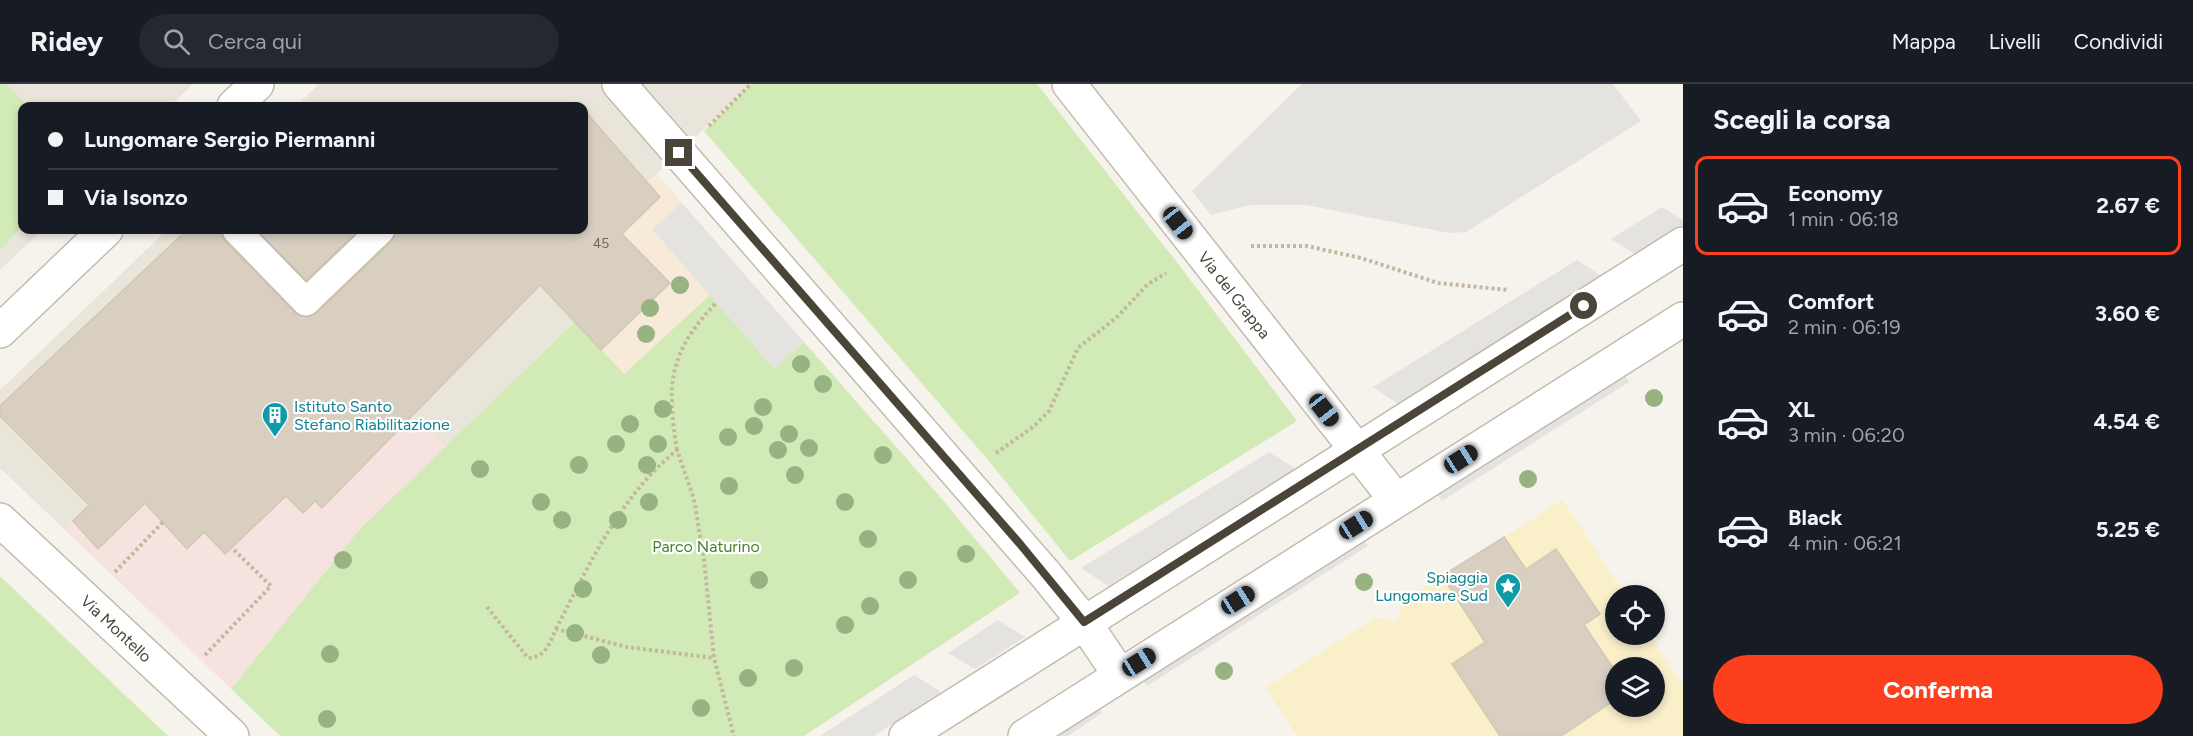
<!DOCTYPE html>
<html lang="it">
<meta charset="utf-8">
<style>
:root{--surface:#171b24;--page:#242831;--text:#f1f3f6;--muted:#9ea1a6;--line:#363941;--accent:#fc3f1d}
body{margin:0;font-family:Figtree,sans-serif;background:var(--page);color:var(--text);height:100vh;display:flex;flex-direction:column;font-size:22px;white-space:nowrap}
*{box-sizing:border-box;margin:0}
p{font-size:20px;color:var(--muted)}
.icon{flex:none;width:33px;height:33px;fill:none;stroke:currentColor;stroke-width:2;stroke-linecap:round;stroke-linejoin:round}
.map{position:relative;flex:1;overflow:hidden}
.details{display:flex;flex-direction:column;background:var(--surface);width:510px}
.details>*{flex:none}
.top-card{position:absolute;left:18px;top:18px;width:570px;height:132px;border-radius:12px;box-shadow:0 3px 9px #0003;display:grid;align-content:center;height:132px;padding:0 30px;background:var(--surface)}
.controls{position:absolute;left:1605px;top:501px;display:grid;gap:12px}
.controls a{display:grid;place-items:center;width:60px;height:60px;border-radius:50%;background:var(--surface);box-shadow:0 3px 9px #0003;font-size:30px}
.end{position:absolute;width:27px;height:27px;margin:-14px;border:8px solid #4b4439;background:#fff;box-shadow:0 0 0 3px #fff}
.from{border-radius:50%}
.car{position:absolute;width:18px;height:36px;margin:-18px -9px;border-radius:8px;box-shadow:0 0 4px 2px #0007;background:linear-gradient(#222 24%,#8ab4d8 0 40%,#222 0 76%,#8ab4d8 0 86%,#222 0)}
.top-card b{display:flex;align-items:center;gap:21px;height:57px;font-size:22px}
.top-card b+b{border-top:2px solid var(--line)}
.top-card i{width:15px;height:15px;background:var(--text)}
ul{padding:0;list-style:none}
li{display:flex;align-items:center;gap:18px;height:99px;margin:0 12px 9px;padding:0 18px;border:3px solid transparent;border-radius:12px}
li div{flex:1}
li b{display:block;font-size:22px}
li em{font-style:normal;font-weight:700}
li.active{border-color:var(--accent)}
li>.icon{width:54px;height:54px;stroke-width:1.5}
h2{padding:0 30px;font-size:27px;line-height:72px}
.cta{display:flex;gap:12px;margin-top:auto;padding:12px 30px}
.cta a{flex:1;height:69px;border-radius:36px;background:var(--accent);color:#fff;font-size:24px;font-weight:700;line-height:69px;text-align:center}
header{display:flex;align-items:center;gap:36px;box-sizing:border-box;height:84px;padding:0 30px;background:var(--surface);border-bottom:2px solid var(--line)}
header strong{font-size:28px}
nav{display:flex;gap:33px;margin-inline-start:auto;font-size:21px}
.search{width:420px;height:54px;background:var(--page);display:flex;align-items:center;gap:15px;box-sizing:border-box;padding:0 21px;border-radius:33px;color:var(--muted);font-size:22px}
main{display:flex;flex:1;min-height:0}
.map>svg:first-child{display:block}
</style>
<header>
<strong>Ridey</strong>
<div class="search"><svg class="icon" aria-label="search" viewBox="0 0 24 24"><circle cx="10" cy="10" r="6"/><path d="M15 15l6 6"/></svg>Cerca qui</div>
<nav><a>Mappa</a><a>Livelli</a><a>Condividi</a></nav>
</header>
<main>
<div class="map">
<svg width="1683" height="652" viewBox="0 0 1683 652">
<rect width="100%" height="100%" fill="#f6f3ec"/>
<path fill="#eae5da" d="M0,0H193L170,22H22V146H42L0,186Z
M319,0H751L540,201L575,238L446,363L414,331L284,231L65,446L0,384V306L167,146H584V22H296Z"/>
<path fill="#f7ead8" d="M656,89L682,119L652,145L710,211L624,290L540,201Z"/>
<path fill="#f6e3e0" d="M284,231L322,234L446,363L359,446L231,605L65,446Z"/>
<path fill="#d2eab5" d="M0,0H5L28,22H22V143L0,165Z
M751,0H1037L1179,181L1297,337L1070,477L988,376L704,47Z
M710,211L774,284L804,258L942,415L1020,509L804,652H280L231,605L359,446L575,238L624,290Z
M0,492L168,652H0Z"/>
<path fill="#f9efc9" fill-rule="evenodd" d="M1563,416L1625,511L1616,512V550L1650,551L1683,601V652H1297L1265,604L1375,534L1397,537L1403,516ZM1616,584H1654V622H1616Z"/>
<path fill="#e5e3e0" d="M1302,0H1613L1641,37L1466,148L1449,149L1306,121H1250L1211,131L1192,107Z
M682,119L804,258L774,285L652,145Z
M1662,123L1683,136V144L1638,172L1611,155Z
M1577,176L1603,193L1400,321L1373,303Z
M1620,283L1629,298L1442,417L1432,403Z
M1269,368L1296,385L1108,502L1081,484Z
M1359,447L1368,462L1147,602L1138,587Z
M998,536L1025,553L975,585L948,569Z
M914,591L941,608L874,652H820Z
M1092,615L1102,629L1068,652H1037Z"/>
<path fill="#d8cfc1" stroke="#d3c7b4" stroke-width="1.5" d="M584,26L660,113L622,150L670,199L601,266L540,201L322,424L315,417L303,429L286,412L225,470L204,448L187,465L145,419L98,465L73,437L89,421L0,332V322L187,146H221L225,157L295,229L309,233L317,229L392,157L396,146H584Z
M257,146H359L306,196Z
M1504,453L1526,485L1556,465L1600,530L1584,541L1616,588V615L1561,652H1500L1452,580L1485,558L1442,492Z"/>
<g fill="none" stroke-linecap="round" stroke-linejoin="round">
<g stroke="#c2bbae" stroke-width="30">
<path id="service" d="M236,146L306,218L381,146"/>
</g>
<g stroke="#c2bbae" stroke-width="36">
<g id="minor">
<path d="M619,0L1047,492L1084,538L1119,590"/>
<path id="s1" d="M1069,0L1396,416"/>
<path id="s2" d="M0,436L232,652"/>
<path d="M906,652L1683,160"/>
<path d="M1025,652L1683,235"/>
</g>
</g>
<g stroke="#c2bbae" stroke-width="36">
<path id="tertiary" d="M234,22L257,0
M0,247L106,146"/>
</g>
<path stroke="#c4b79f" stroke-width="4" stroke-dasharray="3 3" stroke-linecap="butt" d="M709,42L751,0
M1251,162H1307L1361,174L1438,199L1508,206
M677,366C666,299 669,268 717,218
M996,369L1033,343L1049,327L1078,264L1117,233L1148,200L1166,189
M115,488L163,438
M487,523L528,574C546,573 549,560 556,545L627,563L714,574
M556,545C589,481 620,412 677,366L694,415L704,476L714,574L734,652
M205,571L271,502L232,464"/>
<use href="#service" stroke="#fff" stroke-width="27"/>
<use href="#minor" stroke="#fff" stroke-width="33"/>
<use href="#tertiary" stroke="#fff" stroke-width="33"/>
</g>
<g fill="#97b381">
<circle cx="680" cy="201" r="9"/>
<circle cx="650" cy="224" r="9"/>
<circle cx="646" cy="250" r="9"/>
<circle cx="801" cy="280" r="9"/>
<circle cx="823" cy="300" r="9"/>
<circle cx="1654" cy="314" r="9"/>
<circle cx="763" cy="323" r="9"/>
<circle cx="663" cy="325" r="9"/>
<circle cx="630" cy="340" r="9"/>
<circle cx="754" cy="342" r="9"/>
<circle cx="789" cy="350" r="9"/>
<circle cx="728" cy="353" r="9"/>
<circle cx="616" cy="360" r="9"/>
<circle cx="658" cy="360" r="9"/>
<circle cx="809" cy="364" r="9"/>
<circle cx="778" cy="366" r="9"/>
<circle cx="883" cy="371" r="9"/>
<circle cx="579" cy="381" r="9"/>
<circle cx="647" cy="381" r="9"/>
<circle cx="480" cy="385" r="9"/>
<circle cx="795" cy="391" r="9"/>
<circle cx="1528" cy="395" r="9"/>
<circle cx="729" cy="402" r="9"/>
<circle cx="541" cy="418" r="9"/>
<circle cx="649" cy="418" r="9"/>
<circle cx="845" cy="418" r="9"/>
<circle cx="562" cy="436" r="9"/>
<circle cx="618" cy="436" r="9"/>
<circle cx="868" cy="455" r="9"/>
<circle cx="966" cy="470" r="9"/>
<circle cx="343" cy="476" r="9"/>
<circle cx="759" cy="496" r="9"/>
<circle cx="908" cy="496" r="9"/>
<circle cx="1364" cy="498" r="9"/>
<circle cx="583" cy="505" r="9"/>
<circle cx="870" cy="522" r="9"/>
<circle cx="845" cy="541" r="9"/>
<circle cx="575" cy="549" r="9"/>
<circle cx="330" cy="570" r="9"/>
<circle cx="601" cy="571" r="9"/>
<circle cx="794" cy="584" r="9"/>
<circle cx="1224" cy="587" r="9"/>
<circle cx="748" cy="594" r="9"/>
<circle cx="701" cy="624" r="9"/>
<circle cx="327" cy="635" r="9"/>
</g>
<g fill="none" stroke-linecap="round" stroke-linejoin="round">
<path stroke="#4b4439" stroke-width="8" d="M679,69L1020,460L1084,538L1584,222"/>
</g>
<defs>
<g id="building-pin" transform="scale(1.35)"><path d="M0 17L-7.5 6A9.5 9.5 0 1 1 7.5 6Z" fill="#0f9aa8" stroke="#fff"/><path d="M-4-6H4V6H1V3H-1V6H-4ZM-2.5-4.3h1.7v1.8h-1.7ZM.8-4.3h1.7v1.8H.8ZM-2.5-1h1.7V.8h-1.7ZM.8-1h1.7V.8H.8Z" fill="#fff"/></g>
<g id="sight-pin" transform="scale(1.35)"><path d="M0 17L-7.5 6A9.5 9.5 0 1 1 7.5 6Z" fill="#0f9aa8" stroke="#fff"/><path d="M0-6L1.8-2.2L6-1.7L2.9 1.2L3.7 5.4L0 3.3L-3.7 5.4L-2.9 1.2L-6-1.7L-1.8-2.2Z" fill="#fff"/></g>
</defs>
<g fill-rule="evenodd">
<use href="#building-pin" x="275" y="331"/>
<use href="#sight-pin" x="1508" y="502"/>
</g>
<g text-anchor="middle" stroke-width="4.5" stroke-linejoin="round" paint-order="stroke">
<g font-size="14" fill="#6e675b">
<text x="601" y="164">45</text>
</g>
<g font-size="16" fill="#4b4439" stroke="#fff">
<text dy="6" stroke="none"><textPath href="#s1" startOffset="268">Via del Grappa</textPath></text>
<text dy="6" stroke="none"><textPath href="#s2" startOffset="159">Via Montello</textPath></text>
</g>
<g font-size="16" fill="#0d838f" stroke="#fff" text-anchor="start">
<text x="294" y="328">Istituto Santo<tspan x="294" dy="18">Stefano Riabilitazione</tspan></text>
<text x="1488" y="499" text-anchor="end">Spiaggia<tspan x="1488" dy="18">Lungomare Sud</tspan></text>
</g>
<g font-size="16" fill="#4a7f2a" stroke="#fff">
<text x="706" y="468">Parco Naturino</text>
</g>
</g>
</svg>
<div class="controls">
<a><svg class="icon" aria-label="locate" viewBox="0 0 24 24"><circle cx="12" cy="12" r="6"/><path d="M12 2v4M12 18v4M2 12h4M18 12h4"/></svg></a>
<a><svg class="icon" aria-label="layers" viewBox="0 0 24 24"><path d="M12 4l9 5-9 5-9-5zM3 14l9 5 9-5"/></svg></a>
</div>
<i class="end from" style="left:1584px;top:222px"></i>
<i class="end" style="left:679px;top:69px"></i>
<i class="car" style="left:1178px;top:139px;rotate:142deg"></i>
<i class="car" style="left:1324px;top:326px;rotate:142deg"></i>
<i class="car" style="left:1461px;top:375px;rotate:58deg"></i>
<i class="car" style="left:1356px;top:441px;rotate:58deg"></i>
<i class="car" style="left:1238px;top:516px;rotate:58deg"></i>
<i class="car" style="left:1139px;top:578px;rotate:58deg"></i>
<div class="top-card">
<b><i class="from"></i>Lungomare Sergio Piermanni</b>
<b><i></i>Via Isonzo</b>
</div>
</div>
<section class="details">
<h2>Scegli la corsa</h2>
<ul>
<li class="active"><svg class="icon" aria-label="car" viewBox="0 0 24 24"><path d="M5 17H2v-5l4-1 3-4h7l3 4 3 1v5h-3M9 17h6M6 11h13"/><circle cx="7" cy="17" r="2"/><circle cx="17" cy="17" r="2"/></svg><div><b>Economy</b><p>1 min · 06:18</p></div><em>2.67 €</em></li>
<li><svg class="icon" aria-label="car" viewBox="0 0 24 24"><path d="M5 17H2v-5l4-1 3-4h7l3 4 3 1v5h-3M9 17h6M6 11h13"/><circle cx="7" cy="17" r="2"/><circle cx="17" cy="17" r="2"/></svg><div><b>Comfort</b><p>2 min · 06:19</p></div><em>3.60 €</em></li>
<li><svg class="icon" aria-label="car" viewBox="0 0 24 24"><path d="M5 17H2v-5l4-1 3-4h7l3 4 3 1v5h-3M9 17h6M6 11h13"/><circle cx="7" cy="17" r="2"/><circle cx="17" cy="17" r="2"/></svg><div><b>XL</b><p>3 min · 06:20</p></div><em>4.54 €</em></li>
<li><svg class="icon" aria-label="car" viewBox="0 0 24 24"><path d="M5 17H2v-5l4-1 3-4h7l3 4 3 1v5h-3M9 17h6M6 11h13"/><circle cx="7" cy="17" r="2"/><circle cx="17" cy="17" r="2"/></svg><div><b>Black</b><p>4 min · 06:21</p></div><em>5.25 €</em></li>
</ul>
<div class="cta"><a>Conferma</a></div>
</section>
</main>
